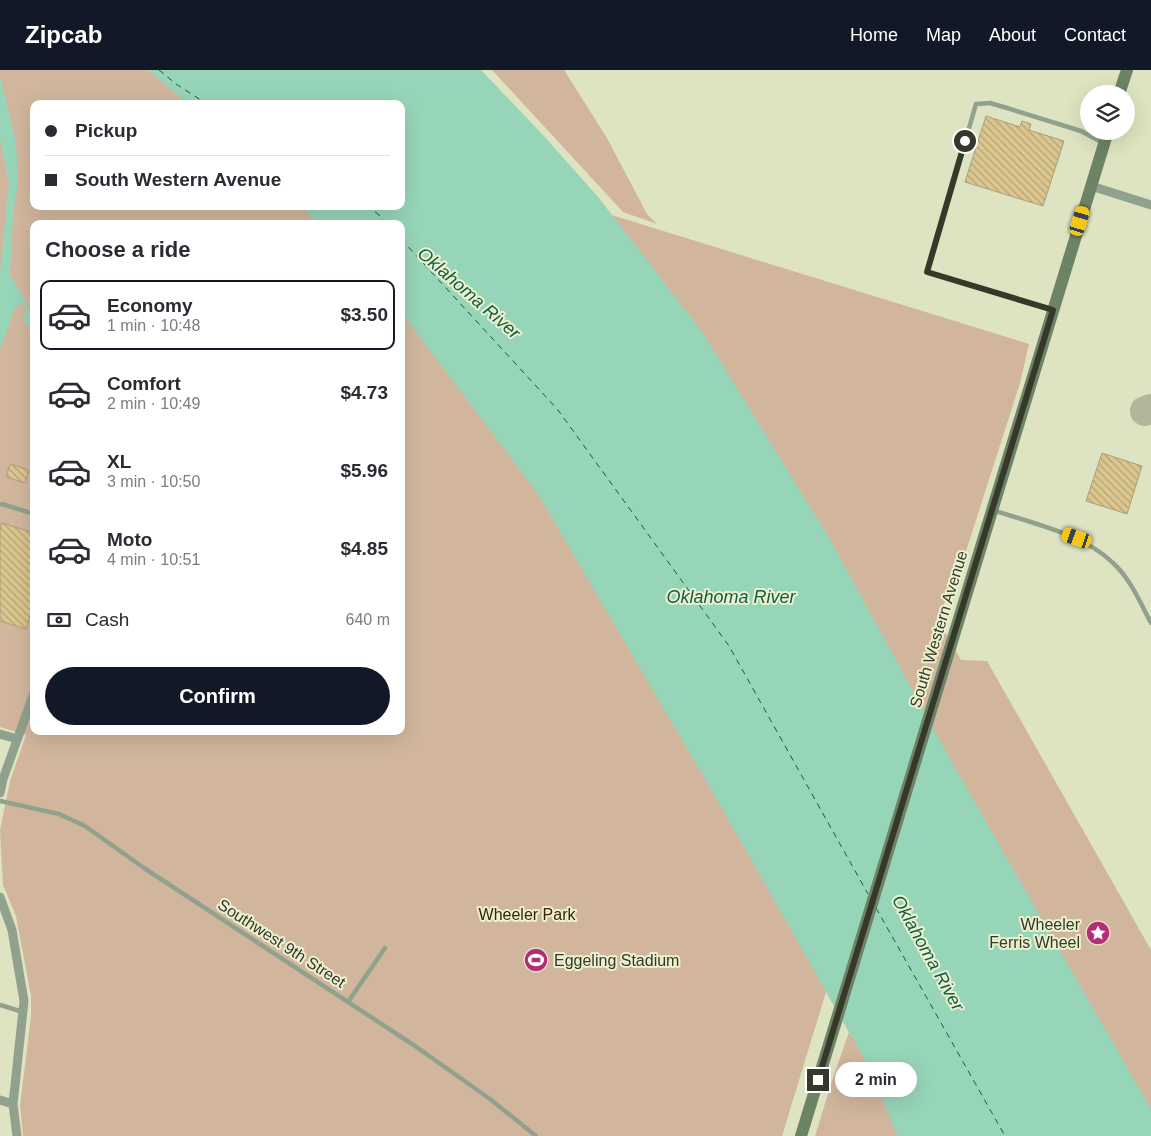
<!DOCTYPE html>
<meta charset="utf-8">
<style>
:root{--surface:#fff;--page:#f7f7f7;--text:#2b2b33;--muted:#7c7c81;--line:#e1e1e2;--accent:#111827}
body{margin:0;font-family:Arial,sans-serif;background:var(--page);color:var(--text);height:100vh;display:flex;flex-direction:column;font-size:19px;white-space:nowrap}
*{box-sizing:border-box;margin:0}
p{font-size:16px;color:var(--muted)}
.icon{flex:none;width:28px;height:28px;fill:none;stroke:currentColor;stroke-width:2;stroke-linecap:round;stroke-linejoin:round}
.map{position:relative;flex:1;overflow:hidden}
.side{position:absolute;left:30px;top:150px;width:375px;height:515px;display:flex;flex-direction:column;background:var(--surface);border-radius:10px;box-shadow:0 5px 20px #0002}
.side>*{flex:none}
.guide{position:absolute;left:30px;top:30px;width:375px;height:110px;border-radius:10px;box-shadow:0 5px 20px #0002;display:grid;align-content:center;height:110px;padding:0 15px;background:var(--surface)}
.fabs{position:absolute;left:1080px;top:15px;display:grid;gap:10px}
.fabs a{display:grid;place-items:center;width:55px;height:55px;border-radius:50%;background:var(--surface);box-shadow:0 5px 20px #0002;font-size:25px}
.end{position:absolute;width:22px;height:22px;margin:-11px;border:6px solid #36382a;background:#fff;box-shadow:0 0 0 2px #fff}
.from{border-radius:50%}
.bubble{position:absolute;height:35px;border-radius:18px;background:var(--surface);box-shadow:0 5px 20px #0002;font-size:16px;font-weight:700;line-height:35px;text-align:center}
.car{position:absolute;width:15px;height:30px;margin:-15px -8px;border-radius:6px;box-shadow:0 0 4px 1px #0007;background:linear-gradient(#f5c518 24%,#345 0 40%,#f5c518 0 76%,#345 0 86%,#f5c518 0)}
.guide b{display:flex;align-items:center;gap:18px;height:48px;font-size:19px}
.guide b+b{border-top:1px solid var(--line)}
.guide i{width:12px;height:12px;background:var(--text)}
ul{padding:0;list-style:none}
li{display:flex;align-items:center;gap:15px;height:70px;margin:0 10px 8px;padding:0 5px;border:2px solid transparent;border-radius:10px}
li div{flex:1}
li b{display:block;font-size:19px}
li em{font-style:normal;font-weight:700}
li.selected{border-color:var(--accent)}
li>.icon{width:45px;height:45px;stroke-width:1.5}
h2{padding:0 15px;font-size:22px;line-height:60px}
.pay{display:flex;align-items:center;gap:12px;height:55px;padding:0 15px;font-size:19px}
.pay p{margin-inline-start:auto}
.button{display:flex;gap:10px;margin-top:auto;padding:10px 15px}
.button a{flex:1;height:58px;border-radius:30px;background:var(--accent);color:#fff;font-size:20px;font-weight:700;line-height:58px;text-align:center}
header{display:flex;align-items:center;gap:30px;box-sizing:border-box;height:70px;padding:0 25px;background:var(--accent);color:#fff}
header strong{font-size:24px}
nav{display:flex;gap:28px;margin-inline-start:auto;font-size:18px}
.map>svg:first-child{display:block}
</style>
<header>
<strong>Zipcab</strong>
<nav><a>Home</a><a>Map</a><a>About</a><a>Contact</a></nav>
</header>
<div class="map">
<svg width="1151" height="1066" viewBox="0 0 1151 1066">
<defs>
<pattern id="building-back-hatch" width="6" height="6" patternUnits="userSpaceOnUse" patternTransform="scale(1.25)"><rect width="6" height="6" fill="#dbc68f"/><path d="M-1 5l2 2M0 0l6 6M5-1l2 2" fill="none" stroke="#b2a275"/></pattern>
</defs>
<rect width="100%" height="100%" fill="#dee3c1"/>
<path fill="#d1b69d" fill-rule="evenodd" d="M0,0H147L154,4L249,34H34V136H401V80L1029,274L1020,313L950,531H945L939,551L961,590L987,591L1151,880V1066H815L832,1011L849,962L826,922L782,1066H23L20,1035L31,946V926L16,846L3,815L0,760L10,711L26,665L0,657ZM34,154H401V661H34Z
M492,0H564L607,68L647,144L657,154L623,142Z"/>
<path fill="#97d5b8" d="M148,0H481L543,65L599,128L703,263L831,471L954,696L1151,1039V1066H898L864,988L712,721L538,424L401,242V154H319L301,136H401V34H189Z
M0,7L16,72L18,111L13,144L10,203L17,217L22,224V232L15,238L0,280V203L9,113L0,70Z
M30,240L34,243V265L22,248Z"/>
<g fill="none" stroke-linecap="round" stroke-linejoin="round">
<path stroke="#97d5b8" stroke-width="3" d="M20,225L28,243"/>
<path stroke="#115d42" stroke-width="1" stroke-dasharray="6 5" stroke-linecap="butt" d="M159,0L176,14L207,34
M366,136L378,144L387,154
M401,169L558,340L729,576L868,824
M876,838L1005,1066"/>
<path stroke="#b2b69a" stroke-width="30" d="M1145,341L1151,339"/>
</g>
<path fill="url(#building-back-hatch)" stroke="#aa9f80" d="M986,46L1020,57L1022,51L1031,54L1029,60L1064,71L1043,136L965,112Z
M1102,383L1142,396L1127,444L1086,431Z
M10,394L29,400L25,413L6,407Z
M2,453L34,463V534L26,559L0,551V459Z"/>
<g fill="none" stroke-linecap="round" stroke-linejoin="round">
<path stroke="#91a18d" stroke-width="4.5" d="M1052,239L927,202L976,34L990,33L1007,38L1081,61L1103,73
M2,434L34,444
M993,440C1031,453 1083,464 1112,492C1130,508 1140,532 1151,553
M0,731L59,744L85,756L144,798L415,976L490,1029L536,1066
M348,932L385,878
M0,935L23,942"/>
<path stroke="#91a18d" stroke-width="9" d="M1091,116L1151,135
M0,664L17,669
M0,723L3,709L34,623
M0,827L12,860L24,931L13,1034L17,1066
M0,1030L13,1034"/>
<path stroke="#6c8366" stroke-width="12" d="M1119,24L1127,0
M801,1066L1108,61"/>
</g>
<g fill="none" stroke-linecap="round" stroke-linejoin="round">
<path stroke="#36382a" stroke-width="6" d="M818,1010L1053,240L927,202L965,71"/>
</g>
<defs>
<g id="sight-disc" transform="scale(1.25)"><circle r="9.5" fill="#b22e77" stroke="#ebf0ce"/><path d="M0-6L1.8-2.2L6-1.7L2.9 1.2L3.7 5.4L0 3.3L-3.7 5.4L-2.9 1.2L-6-1.7L-1.8-2.2Z" fill="#fff"/></g>
<g id="stadium-disc" transform="scale(1.25)"><circle r="9.5" fill="#b22e77" stroke="#ebf0ce"/><path d="M0-5a6.5 5 0 1 0 0 10a6.5 5 0 1 0 0-10ZM-3.5-1.8h7v3.6h-7Z" fill="#fff"/></g>
</defs>
<g fill-rule="evenodd">
<use href="#sight-disc" x="1098" y="863"/>
<use href="#stadium-disc" x="536" y="890"/>
</g>
<g text-anchor="middle" stroke-width="4" stroke-linejoin="round" paint-order="stroke">
<g font-size="16" fill="#36382a" stroke="#ebf0ce">
<text transform="translate(938 559) rotate(-73)" y="6">South Western Avenue</text>
<text transform="translate(282 873) rotate(33)" y="6">Southwest 9th Street</text>
</g>
<g font-size="16" fill="#3f2200" stroke="#ebf0ce">
<text x="527" y="850">Wheeler Park</text>
</g>
<g font-size="16" fill="#36382a" stroke="#ebf0ce" text-anchor="end">
<text x="1080" y="860">Wheeler<tspan x="1080" dy="18">Ferris Wheel</tspan></text>
<text x="554" y="896" text-anchor="start">Eggeling Stadium</text>
</g>
<g font-size="18" font-style="italic" fill="#115d42" stroke="#ebf0ce">
<text transform="translate(469 223) rotate(41)" y="6">Oklahoma River</text>
<text x="731" y="533">Oklahoma River</text>
<text transform="translate(928 883) rotate(61)" y="6">Oklahoma River</text>
</g>
</g>
</svg>
<div class="fabs">
<a><svg class="icon" aria-label="layers" viewBox="0 0 24 24"><path d="M12 4l9 5-9 5-9-5zM3 14l9 5 9-5"/></svg></a>
</div>
<i class="end from" style="left:965px;top:71px"></i>
<i class="end" style="left:818px;top:1010px"></i>
<div class="bubble" style="left:835px;top:992px;width:82px">2 min</div>
<i class="car" style="left:1080px;top:151px;rotate:17deg"></i>
<i class="car" style="left:1077px;top:468px;rotate:289deg"></i>
<div class="guide">
<b><i class="from"></i>Pickup</b>
<b><i></i>South Western Avenue</b>
</div>
<section class="side">
<h2>Choose a ride</h2>
<ul>
<li class="selected"><svg class="icon" aria-label="car" viewBox="0 0 24 24"><path d="M5 17H2v-5l4-1 3-4h7l3 4 3 1v5h-3M9 17h6M6 11h13"/><circle cx="7" cy="17" r="2"/><circle cx="17" cy="17" r="2"/></svg><div><b>Economy</b><p>1 min · 10:48</p></div><em>$3.50</em></li>
<li><svg class="icon" aria-label="car" viewBox="0 0 24 24"><path d="M5 17H2v-5l4-1 3-4h7l3 4 3 1v5h-3M9 17h6M6 11h13"/><circle cx="7" cy="17" r="2"/><circle cx="17" cy="17" r="2"/></svg><div><b>Comfort</b><p>2 min · 10:49</p></div><em>$4.73</em></li>
<li><svg class="icon" aria-label="car" viewBox="0 0 24 24"><path d="M5 17H2v-5l4-1 3-4h7l3 4 3 1v5h-3M9 17h6M6 11h13"/><circle cx="7" cy="17" r="2"/><circle cx="17" cy="17" r="2"/></svg><div><b>XL</b><p>3 min · 10:50</p></div><em>$5.96</em></li>
<li><svg class="icon" aria-label="car" viewBox="0 0 24 24"><path d="M5 17H2v-5l4-1 3-4h7l3 4 3 1v5h-3M9 17h6M6 11h13"/><circle cx="7" cy="17" r="2"/><circle cx="17" cy="17" r="2"/></svg><div><b>Moto</b><p>4 min · 10:51</p></div><em>$4.85</em></li>
</ul>
<div class="pay"><svg class="icon" aria-label="cash" viewBox="0 0 24 24"><path d="M3 7h18v10H3z"/><circle cx="12" cy="12" r="2"/></svg>Cash<p>640 m</p></div>
<div class="button"><a>Confirm</a></div>
</section>
</div>
